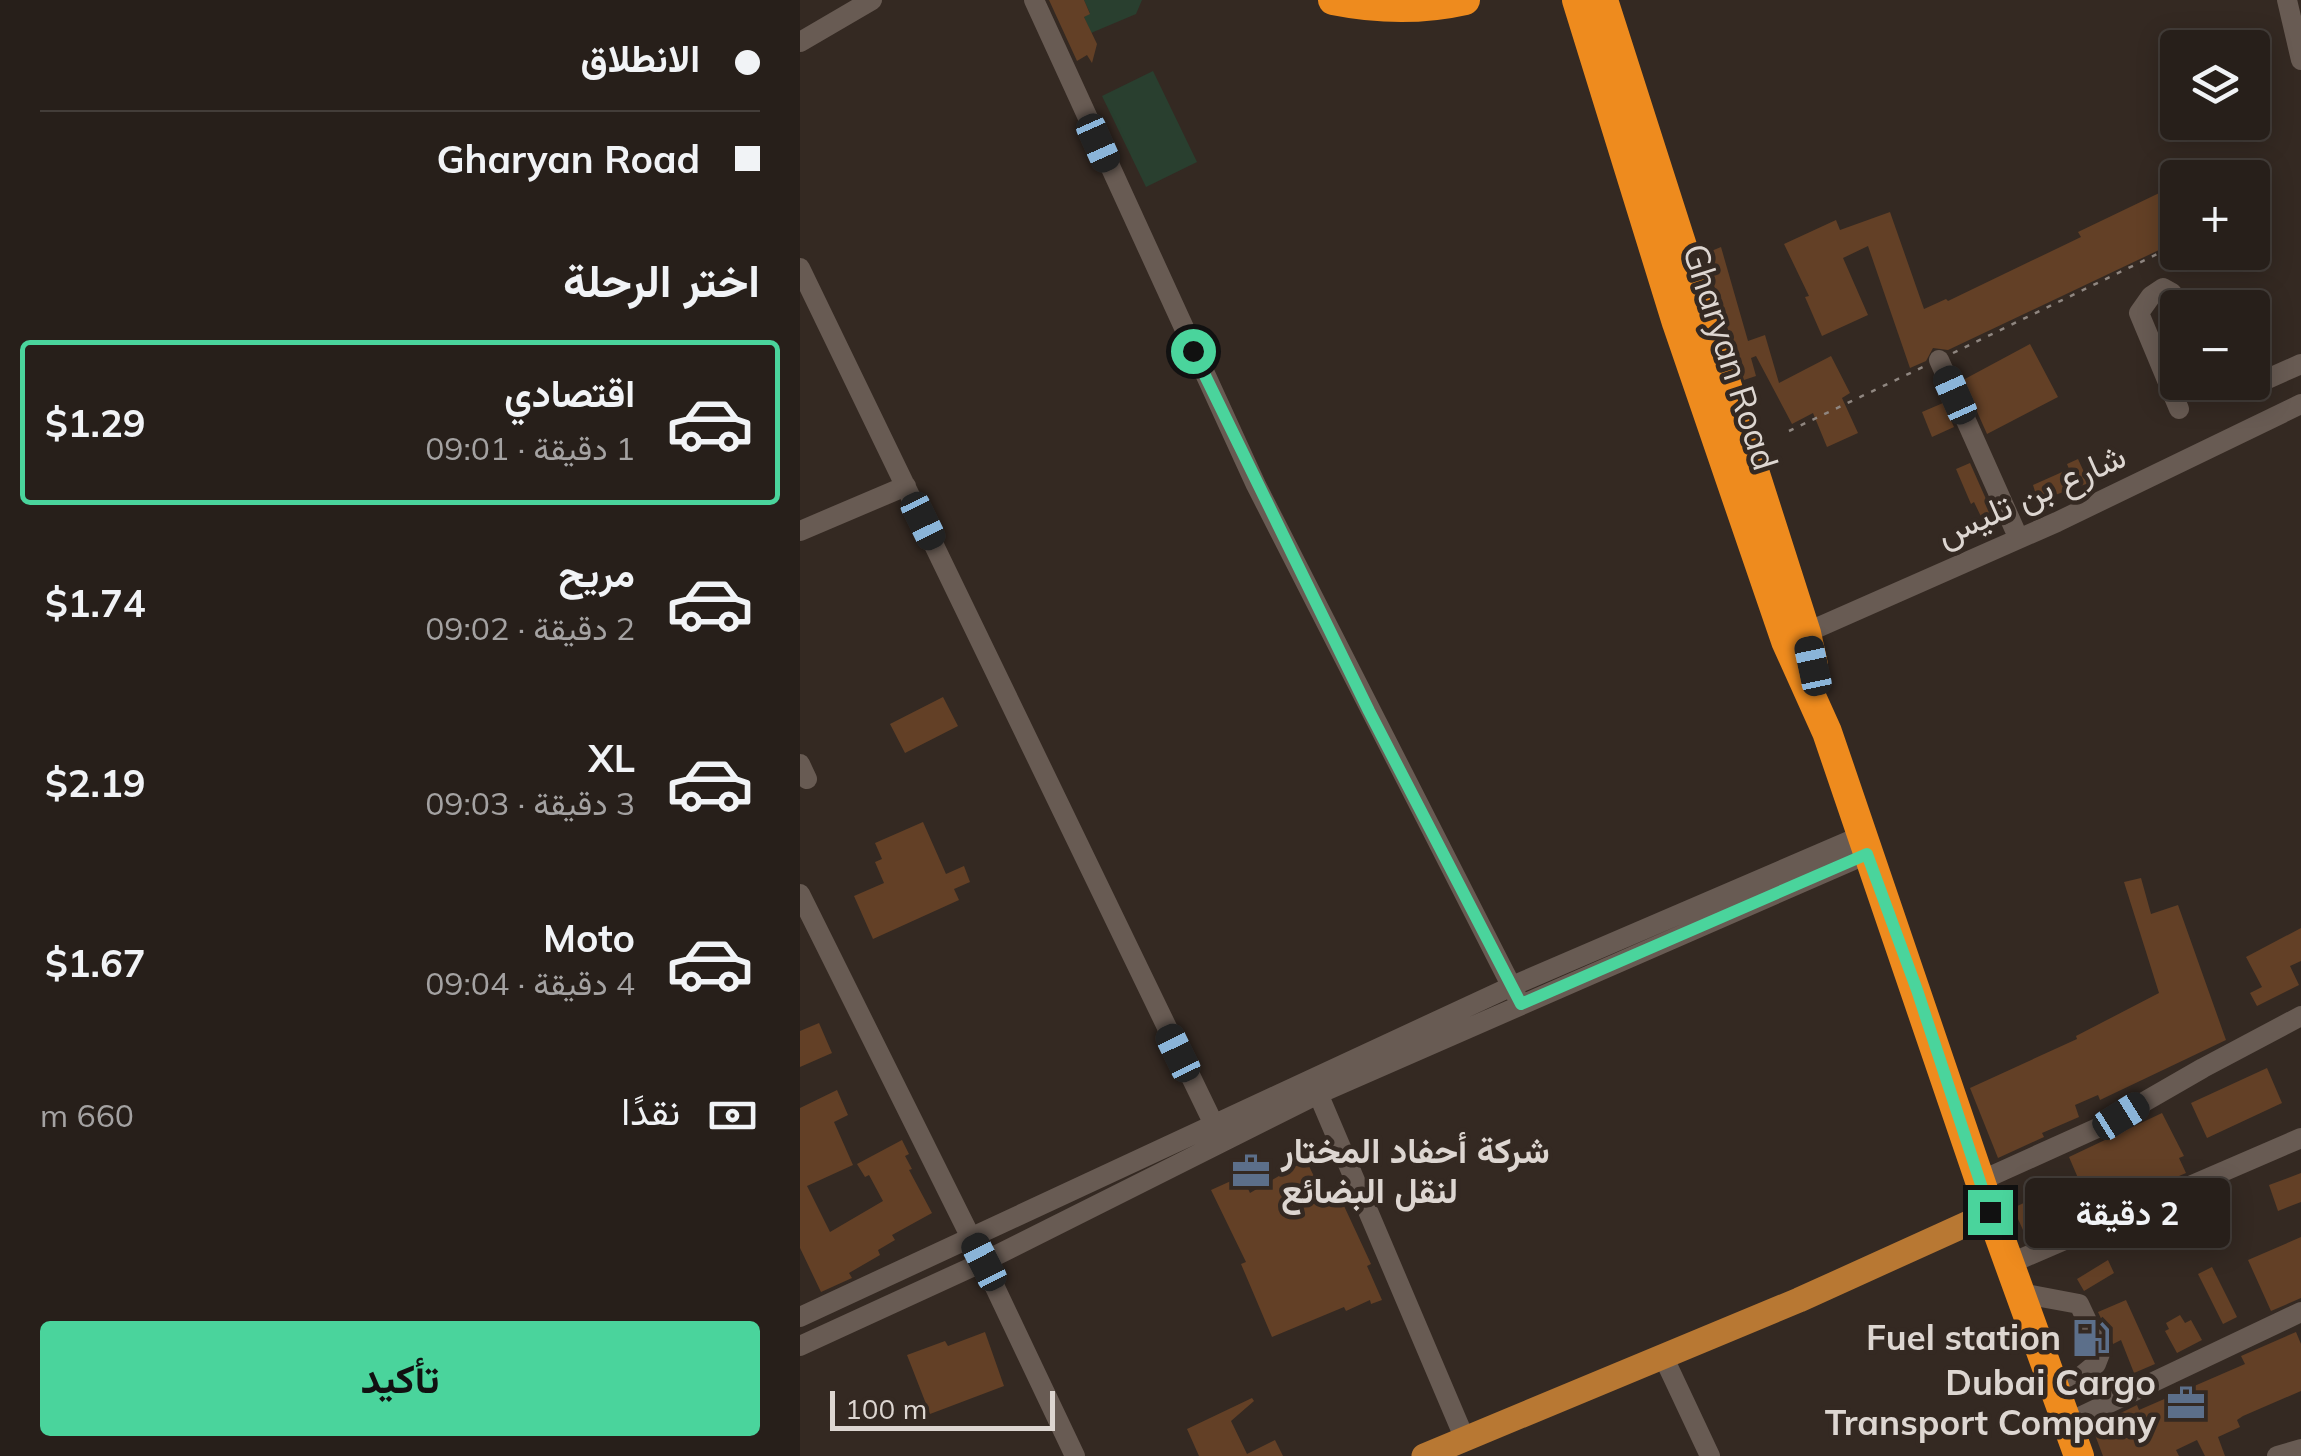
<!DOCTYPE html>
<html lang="ar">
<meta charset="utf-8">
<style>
:root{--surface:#271f1a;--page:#2f2723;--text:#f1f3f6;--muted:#a4a2a2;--line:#433d39;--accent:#4ad49c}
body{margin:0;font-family:Mulish,Vazirmatn,sans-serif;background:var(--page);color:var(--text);direction:rtl;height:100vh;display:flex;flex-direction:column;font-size:38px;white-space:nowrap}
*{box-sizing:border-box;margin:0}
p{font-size:32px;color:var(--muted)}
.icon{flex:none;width:55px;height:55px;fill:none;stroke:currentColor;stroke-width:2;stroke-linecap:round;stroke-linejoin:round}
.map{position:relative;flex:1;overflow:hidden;direction:ltr}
.sheet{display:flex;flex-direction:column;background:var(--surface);width:800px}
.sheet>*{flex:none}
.banner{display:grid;align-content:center;height:220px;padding:0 40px;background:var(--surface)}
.controls{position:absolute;left:1360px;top:30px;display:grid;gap:20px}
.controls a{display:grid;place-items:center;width:110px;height:110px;border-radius:10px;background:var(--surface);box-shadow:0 5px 25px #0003,0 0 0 2px var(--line);font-size:50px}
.scale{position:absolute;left:30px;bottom:25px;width:225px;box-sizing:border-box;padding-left:10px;border:5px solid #ddd6d1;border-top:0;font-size:28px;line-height:35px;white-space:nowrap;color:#ddd6d1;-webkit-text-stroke:8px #342922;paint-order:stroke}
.end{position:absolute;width:45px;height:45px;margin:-22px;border:12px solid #4ad49c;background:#111;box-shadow:0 0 0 5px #111}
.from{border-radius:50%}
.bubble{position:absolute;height:70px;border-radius:10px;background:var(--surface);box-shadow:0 5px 25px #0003,0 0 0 2px var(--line);font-size:32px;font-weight:700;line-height:70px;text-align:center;direction:rtl}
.car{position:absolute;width:30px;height:60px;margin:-30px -15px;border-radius:12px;box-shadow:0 0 8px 2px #0007;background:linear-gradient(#222 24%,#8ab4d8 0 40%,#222 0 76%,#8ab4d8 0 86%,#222 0)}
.banner b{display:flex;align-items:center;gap:35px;height:95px;font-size:38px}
.banner b+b{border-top:2px solid var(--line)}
.banner i{width:25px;height:25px;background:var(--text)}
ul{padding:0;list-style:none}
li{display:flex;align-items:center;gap:30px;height:165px;margin:0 20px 15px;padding:0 20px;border:5px solid transparent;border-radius:10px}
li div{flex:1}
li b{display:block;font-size:38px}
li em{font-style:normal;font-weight:700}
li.active{border-color:var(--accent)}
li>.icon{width:90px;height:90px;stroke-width:1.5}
h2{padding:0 40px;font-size:45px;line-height:120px}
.pay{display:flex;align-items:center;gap:25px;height:110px;padding:0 40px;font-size:38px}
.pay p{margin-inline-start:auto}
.button{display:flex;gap:20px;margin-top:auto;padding:20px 40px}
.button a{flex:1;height:115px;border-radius:10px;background:var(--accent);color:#111;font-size:40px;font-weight:700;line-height:115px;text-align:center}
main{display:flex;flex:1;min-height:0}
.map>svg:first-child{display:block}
</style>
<main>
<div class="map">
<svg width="1501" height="1456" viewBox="0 0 1501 1456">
<rect width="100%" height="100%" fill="#342922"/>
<path fill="#293f2f" d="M284,0H342L336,14L291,33L284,17L290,13Z
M353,71L397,162L346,187L302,96Z"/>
<path fill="#634026" d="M249,0H284L290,14L284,17L297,44L292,63L287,55L277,61Z
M1378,184V241L1148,350L1133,348L1126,361L1110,368L1068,246L1043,258L1068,315L1022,336L1005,297L1009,296L984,244L1036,220L1040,230L1090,212L1124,309L1146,299L1148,301L1281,237L1278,232Z
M921,247L948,341L965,335L979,383L1031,356L1050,393L1042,398L1058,433L1027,447L1013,413L992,424L956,356L951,358L956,376L944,380L904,254Z
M1230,344L1258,397L1187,434L1163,380Z
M1143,403L1154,427L1132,437L1122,412Z
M1278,459L1289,483L1238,501L1233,485L1269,469L1267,464Z
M1170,463L1197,524L1187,529L1174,502L1171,504L1156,469Z
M143,697L158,726L105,753L90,724Z
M123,822L146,874L164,866L170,882L154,889L159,900L73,939L54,896L84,883L75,862L82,859L75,843Z
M1341,878L1351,914L1378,905L1426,1040L1300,1100L1298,1095L1275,1105L1279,1117L1242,1133L1244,1137L1198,1158L1170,1088L1277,1039L1276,1036L1359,993L1324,882Z
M1501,928V961L1490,966L1499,985L1457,1006L1450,993L1462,987L1446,957Z
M19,1023L32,1053L0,1067V1031Z
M1467,1068L1482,1103L1407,1138L1391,1103Z
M37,1090L48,1115L34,1122L53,1165L7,1186L30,1232L83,1201L69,1175L65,1177L57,1164L102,1140L109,1154L105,1156L112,1169L109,1170L132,1213L92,1235L95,1240L78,1250L80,1255L49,1273L52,1278L21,1292L0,1248V1108Z
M1362,1113L1384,1156L1379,1158L1386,1173L1228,1241L1213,1208L1278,1178L1269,1157Z
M506,1160L525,1199L538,1193L571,1264L567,1266L582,1300L571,1304L570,1300L546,1311L544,1307L472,1337L441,1264L446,1262L411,1190L442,1176L450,1193Z
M1501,1173V1202L1478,1211L1469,1185Z
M1501,1237V1298L1471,1311L1448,1260Z
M1308,1260L1314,1273L1284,1291L1277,1279Z
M1412,1267L1437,1317L1423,1324L1398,1274Z
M1326,1300L1355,1364L1334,1373L1321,1340L1313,1344L1298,1312Z
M1380,1315L1385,1323L1391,1320L1402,1340L1377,1353L1365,1331L1369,1329L1366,1323Z
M185,1332L204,1386L130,1414L107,1355L145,1341L148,1346Z
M1496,1332L1501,1344V1391L1443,1416L1437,1420L1440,1427L1418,1437L1425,1456H1405L1397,1440L1376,1450L1379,1456H1303L1292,1427L1337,1405L1339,1410L1445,1364L1441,1356Z
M452,1398L454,1401L431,1421L447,1454L475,1440L483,1456H399L387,1429Z"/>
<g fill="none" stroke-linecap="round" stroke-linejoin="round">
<path stroke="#8f8680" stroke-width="2.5" stroke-dasharray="5 8" stroke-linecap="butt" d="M1153,353L1378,244
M989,431L1123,367"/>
<path stroke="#685b53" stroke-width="20" d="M234,0L456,485L717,997
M1487,0L1501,60
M0,42L72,0
M0,268L419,1135
M1139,360L1218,537
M1438,392L1501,364
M1379,409L1339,313L1351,296L1363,288L1372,293L1382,308
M0,531L106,486
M994,638L1257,522L1501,404
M0,764L7,779
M0,894L183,1262L275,1456
M514,1084L664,1437
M1180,1181L1304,1125L1403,1068L1501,1016
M1209,1264L1501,1138
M1220,1293L1279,1304L1301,1351L1296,1364L1257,1396
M0,1317L710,987L1061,836
M0,1346L183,1262L518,1094L1067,854
M863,1356L910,1456
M1267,1423L1501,1312
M1477,1456L1501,1449"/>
<path stroke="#b87833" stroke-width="25" d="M624,1456L999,1300L1191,1213"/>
<path stroke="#ee8b1e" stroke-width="30" d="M533,0C578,9 621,10 665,0
M777,0L877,323L986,641L1027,732L1191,1213L1279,1456
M803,0L1006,633L1013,665"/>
</g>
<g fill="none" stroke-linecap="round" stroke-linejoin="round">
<path stroke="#4ad49c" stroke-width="12" d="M393,351L569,711L721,1004L1067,854L1117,990L1190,1212"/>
</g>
<defs>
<g id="office-bare" transform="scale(3)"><path d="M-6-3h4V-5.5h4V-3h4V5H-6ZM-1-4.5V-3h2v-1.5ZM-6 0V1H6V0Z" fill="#5c6f8a" stroke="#342922" stroke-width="2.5" paint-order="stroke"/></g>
<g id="fuel-bare" transform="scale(3)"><path d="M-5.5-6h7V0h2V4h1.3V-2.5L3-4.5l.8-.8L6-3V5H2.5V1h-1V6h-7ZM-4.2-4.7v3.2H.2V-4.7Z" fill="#5c6f8a" stroke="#342922" stroke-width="2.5" paint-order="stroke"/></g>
</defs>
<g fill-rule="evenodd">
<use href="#office-bare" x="451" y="1171"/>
<use href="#fuel-bare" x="1291" y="1338"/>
<use href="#office-bare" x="1386" y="1403"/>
</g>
<g text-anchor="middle" stroke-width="9" stroke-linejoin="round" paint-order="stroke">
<g font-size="35" fill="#ddd6d1" stroke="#342922">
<text transform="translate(930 357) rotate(72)" y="12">Gharyan Road</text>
<text transform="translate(1231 495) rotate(-24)" y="12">شارع بن تليس</text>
</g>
<g font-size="35" font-weight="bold" fill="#ddd6d1" stroke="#342922" text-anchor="end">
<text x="481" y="1163" text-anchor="start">شركة أحفاد المختار<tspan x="481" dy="40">لنقل البضائع</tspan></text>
<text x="1261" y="1350">Fuel station</text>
<text x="1356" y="1395">Dubai Cargo<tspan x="1356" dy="40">Transport Company</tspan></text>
</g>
</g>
</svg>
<div class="controls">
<a><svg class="icon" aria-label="layers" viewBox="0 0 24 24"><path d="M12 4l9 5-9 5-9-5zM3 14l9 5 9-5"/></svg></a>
<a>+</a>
<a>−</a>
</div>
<div class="scale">100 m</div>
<i class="end from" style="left:393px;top:351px"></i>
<i class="end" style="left:1190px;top:1212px"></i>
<div class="bubble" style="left:1225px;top:1178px;width:205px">2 دقيقة</div>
<i class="car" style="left:298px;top:143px;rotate:156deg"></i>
<i class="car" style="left:1155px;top:395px;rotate:336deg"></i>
<i class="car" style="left:123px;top:521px;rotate:154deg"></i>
<i class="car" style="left:1013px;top:666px;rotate:348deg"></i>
<i class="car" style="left:378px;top:1053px;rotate:334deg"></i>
<i class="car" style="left:1321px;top:1116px;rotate:58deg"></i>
<i class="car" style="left:184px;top:1262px;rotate:333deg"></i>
</div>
<section class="sheet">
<div class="banner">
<b><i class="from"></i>الانطلاق</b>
<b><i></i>Gharyan Road</b>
</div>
<h2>اختر الرحلة</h2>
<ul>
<li class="active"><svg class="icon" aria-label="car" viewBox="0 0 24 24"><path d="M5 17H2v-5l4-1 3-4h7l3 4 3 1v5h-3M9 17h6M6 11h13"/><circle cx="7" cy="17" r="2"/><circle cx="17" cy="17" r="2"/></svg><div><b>اقتصادي</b><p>1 دقيقة · 09:01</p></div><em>$1.29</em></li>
<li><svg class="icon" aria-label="car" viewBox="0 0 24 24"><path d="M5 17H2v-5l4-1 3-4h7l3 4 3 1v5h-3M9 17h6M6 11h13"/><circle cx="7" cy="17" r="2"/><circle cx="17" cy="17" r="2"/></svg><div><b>مريح</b><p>2 دقيقة · 09:02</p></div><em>$1.74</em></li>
<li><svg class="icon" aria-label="car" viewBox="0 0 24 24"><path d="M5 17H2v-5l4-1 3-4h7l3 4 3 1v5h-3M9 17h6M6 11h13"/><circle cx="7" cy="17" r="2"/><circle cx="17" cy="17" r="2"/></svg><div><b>XL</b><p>3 دقيقة · 09:03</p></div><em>$2.19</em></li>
<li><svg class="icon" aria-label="car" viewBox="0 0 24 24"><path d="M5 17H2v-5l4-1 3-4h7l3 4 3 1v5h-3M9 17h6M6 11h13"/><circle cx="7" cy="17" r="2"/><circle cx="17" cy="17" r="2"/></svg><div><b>Moto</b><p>4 دقيقة · 09:04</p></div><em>$1.67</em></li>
</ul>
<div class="pay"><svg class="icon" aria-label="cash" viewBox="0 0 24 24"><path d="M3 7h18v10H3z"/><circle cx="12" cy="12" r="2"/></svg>نقدًا<p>660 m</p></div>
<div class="button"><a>تأكيد</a></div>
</section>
</main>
